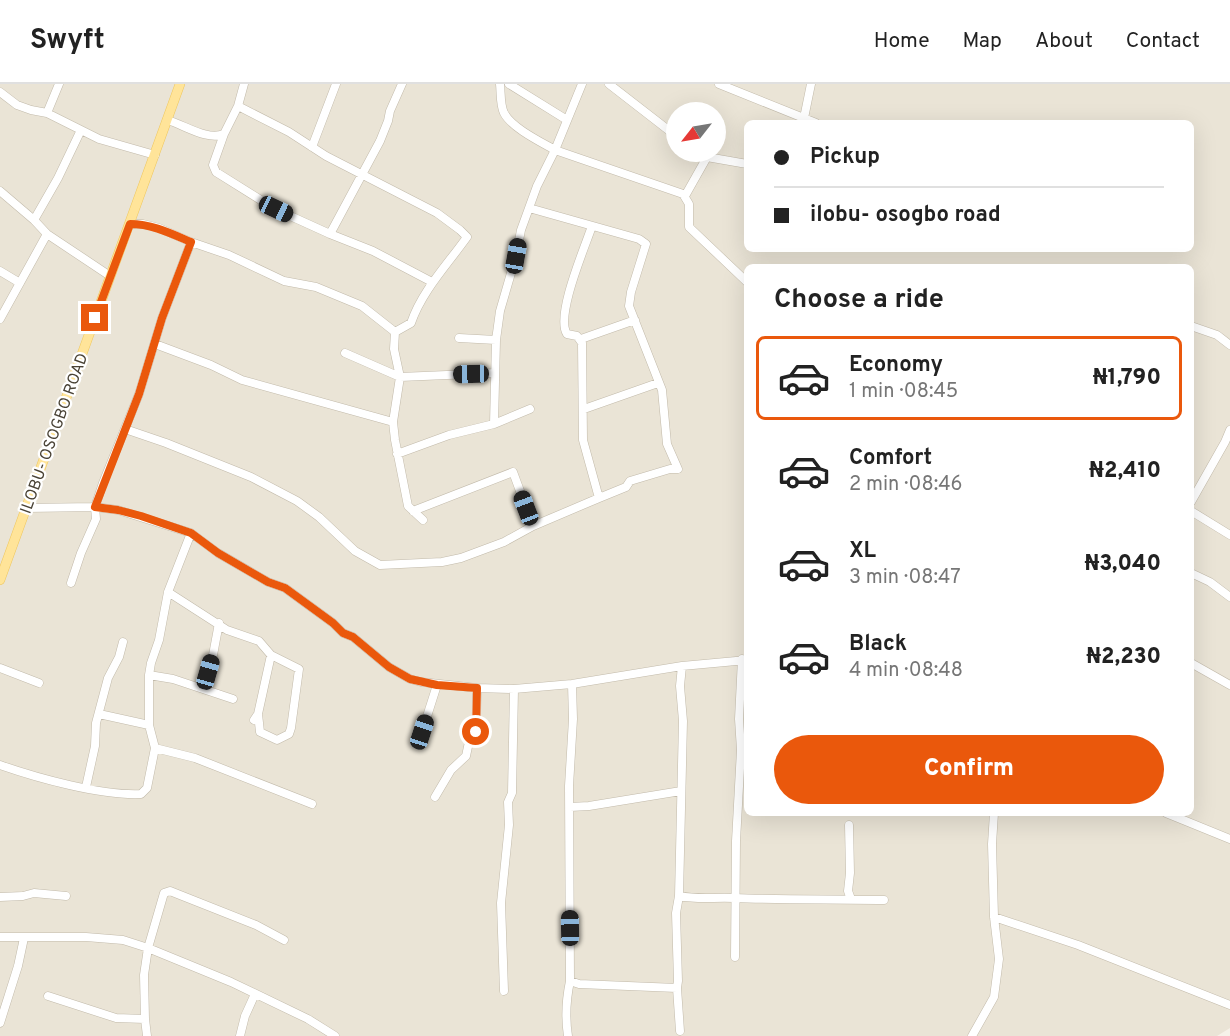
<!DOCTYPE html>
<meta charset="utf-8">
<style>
:root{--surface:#fff;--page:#f2f2f2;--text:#222;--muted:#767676;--line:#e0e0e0;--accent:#ea580c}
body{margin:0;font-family:Overpass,sans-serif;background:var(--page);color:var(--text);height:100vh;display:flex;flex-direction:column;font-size:22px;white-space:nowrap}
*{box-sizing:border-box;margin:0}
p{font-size:20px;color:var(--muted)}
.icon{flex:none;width:33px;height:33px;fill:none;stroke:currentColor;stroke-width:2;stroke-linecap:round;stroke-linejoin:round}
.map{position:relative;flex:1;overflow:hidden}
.details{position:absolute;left:744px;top:180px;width:450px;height:552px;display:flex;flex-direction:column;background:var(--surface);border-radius:9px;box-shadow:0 6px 24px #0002}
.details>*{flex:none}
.guide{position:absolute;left:744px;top:36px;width:450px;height:132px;border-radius:9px;box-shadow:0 6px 24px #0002;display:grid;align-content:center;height:132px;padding:0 30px;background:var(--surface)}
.needle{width:39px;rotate:239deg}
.fabs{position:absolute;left:666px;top:18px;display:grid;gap:12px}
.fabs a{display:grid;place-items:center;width:60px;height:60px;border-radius:50%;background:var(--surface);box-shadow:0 6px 24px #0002;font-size:30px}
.end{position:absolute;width:27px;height:27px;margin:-14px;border:8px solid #ea580c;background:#fff;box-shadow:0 0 0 3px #fff}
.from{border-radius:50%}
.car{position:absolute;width:18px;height:36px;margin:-18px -9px;border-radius:8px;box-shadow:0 0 4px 2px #0007;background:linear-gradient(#222 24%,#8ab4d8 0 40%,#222 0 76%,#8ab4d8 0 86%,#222 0)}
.guide b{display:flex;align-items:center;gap:21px;height:57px;font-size:22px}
.guide b+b{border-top:2px solid var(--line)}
.guide i{width:15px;height:15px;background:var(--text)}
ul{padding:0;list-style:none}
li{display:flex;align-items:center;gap:18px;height:84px;margin:0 12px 9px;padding:0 18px;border:3px solid transparent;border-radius:9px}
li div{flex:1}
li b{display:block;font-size:22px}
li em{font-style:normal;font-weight:800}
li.active{border-color:var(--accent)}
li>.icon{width:54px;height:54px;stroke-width:1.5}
h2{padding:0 30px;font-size:27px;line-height:72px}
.action{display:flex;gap:12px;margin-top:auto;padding:12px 30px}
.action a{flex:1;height:69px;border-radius:36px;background:var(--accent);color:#fff;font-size:24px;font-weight:800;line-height:69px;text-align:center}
header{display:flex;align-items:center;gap:36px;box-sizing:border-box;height:84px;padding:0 30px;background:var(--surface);border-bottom:2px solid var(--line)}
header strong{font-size:28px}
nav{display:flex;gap:33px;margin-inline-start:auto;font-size:21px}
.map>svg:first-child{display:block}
</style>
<header>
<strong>Swyft</strong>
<nav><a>Home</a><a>Map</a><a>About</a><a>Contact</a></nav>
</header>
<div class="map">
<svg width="1230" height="952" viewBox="0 0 1230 952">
<rect width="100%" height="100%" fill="#f6f2e9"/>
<path fill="#eae4d6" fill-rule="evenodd" d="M0,0H1230V944L1217,952H0ZM676,28H716V68H676ZM747,39H1191V165H747ZM747,183H1191V729H747Z"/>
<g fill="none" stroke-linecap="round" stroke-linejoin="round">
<g stroke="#c2baaa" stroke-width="9">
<path id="minor" d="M500,0C501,9 500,21 504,29C512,44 541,58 555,66L683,110L689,120V143L747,198
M509,0L567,36
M609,0L676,52
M719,0L816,39
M0,8L17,21L31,26L47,29L99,55L155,71
M238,22L289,48L326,72L437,129L460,146L467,153C447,181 422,207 411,239L395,248L394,265L400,293L393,338L395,356L408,422L423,436
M47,29L59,0
M167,36C185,41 207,57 224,50L238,22L244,0
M803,39L811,0
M224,50L213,81L216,88L275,125L330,150L373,167L432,198
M312,63L336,0
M698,68L707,73L747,80
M0,107L34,136L47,150L110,192
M685,112L707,73
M529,124L639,155L646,160L631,208L629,222L662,306L667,360L678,385H670L630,397L626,403L599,414
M34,136L58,94L81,46
M130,140H143L159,144L191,158L229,171L284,197L316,203L362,222L395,248
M330,150L380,57L388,37L390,27L402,0
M0,187L20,199
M0,235L47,150
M1191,242L1217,251L1230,261
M459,254L496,256
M581,255L635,236
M155,260L211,281L242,296L393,338
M345,269L400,293L494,289
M584,325L658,299
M494,340L496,256L500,227L516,172L521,146L537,102L555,66L582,0
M125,345L166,359L251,393L297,417L319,433L355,467L380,481L442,478L461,474L504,458L533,442L599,414L583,356L582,259L577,252L567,250C555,232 585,163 592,142
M397,370L449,351L494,340L530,325
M1191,418L1225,358L1230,346
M26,424L95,423L118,426L191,449L218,469L268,498L285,504L333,539L343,549L353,553L389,583L410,595L421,598L477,604L514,605L572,600L682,582L747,576
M413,427L513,388L533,442
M1191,427L1230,451
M1191,489L1210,498L1230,513
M71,499L81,469L96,435L95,423L103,399L139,310L162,234L191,158
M168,508L227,546L259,557L271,571L258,630L254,636
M1191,579L1230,601
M0,584L39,599
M149,591L173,595L233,615
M204,604L213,571L219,539
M99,630L149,641
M258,630L260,648L277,656L289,650L291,644L299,585L271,571
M422,648L437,601
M155,664L195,674L312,720
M0,681C37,694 102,712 141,710L147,704L155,664L149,641V591L151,579L159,556L168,508L191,449
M86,703L95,662L96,639L108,594L119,573L123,558
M435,713L451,686L466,672L469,658L476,648L477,604
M570,723L589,722L681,707
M1166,729L1230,755
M849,741L850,789L848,807L851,815
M679,812C700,816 713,813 734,814C784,816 834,815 884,816
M0,813L23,812L34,809L66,812
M994,833L1078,861L1230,921
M0,853H86L123,856L148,864L231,898L308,935L335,952
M735,873L736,757L741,666L739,635L742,575
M570,897L579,900L677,904
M504,907L501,819L509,741L508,718L512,709L514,605
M48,912L116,934L145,935
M0,939L18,882L24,854
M680,947L677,904L678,897L676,829L679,812L683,637L680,602L682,582
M147,952L145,935L144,891L148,864L164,809L170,807L180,811L256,841L284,856
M240,952L245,932L255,910
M568,952C565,933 566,916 570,897L569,702L573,635L572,600
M972,952L994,913L999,875L994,833L992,760L994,729"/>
</g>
<g stroke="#efc75d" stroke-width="10">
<path id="major" d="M0,496L180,0"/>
</g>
<use href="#minor" stroke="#fff" stroke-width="8"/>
<use href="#major" stroke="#ffe499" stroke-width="9"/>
</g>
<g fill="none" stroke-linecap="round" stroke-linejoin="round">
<path stroke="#ea580c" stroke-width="8" d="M95,234L130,140C152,140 170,149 191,158L162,234L139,310L95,423L118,426L141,432L191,449L218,469L268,498L285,504L333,539L343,549L353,553L389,583L410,595L437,601L477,604L476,648"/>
</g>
<g text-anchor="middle" stroke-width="4.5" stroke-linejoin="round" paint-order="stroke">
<g font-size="16" fill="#4a4336" stroke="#fff">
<text transform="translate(53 349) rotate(-70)" y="6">ILOBU- OSOGBO ROAD</text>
</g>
</g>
</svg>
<div class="fabs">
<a><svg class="needle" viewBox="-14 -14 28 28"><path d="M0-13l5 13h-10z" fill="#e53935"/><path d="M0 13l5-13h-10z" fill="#767676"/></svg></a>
</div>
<i class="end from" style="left:476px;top:648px"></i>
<i class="end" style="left:95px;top:234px"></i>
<i class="car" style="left:276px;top:125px;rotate:115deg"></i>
<i class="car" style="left:516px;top:172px;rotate:10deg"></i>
<i class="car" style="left:471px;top:290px;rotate:269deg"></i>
<i class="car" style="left:526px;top:424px;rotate:339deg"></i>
<i class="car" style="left:208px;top:588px;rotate:16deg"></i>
<i class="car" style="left:422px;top:648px;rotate:18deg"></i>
<i class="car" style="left:570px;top:844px;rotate:359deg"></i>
<div class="guide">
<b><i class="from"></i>Pickup</b>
<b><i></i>ilobu- osogbo road</b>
</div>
<section class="details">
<h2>Choose a ride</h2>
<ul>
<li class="active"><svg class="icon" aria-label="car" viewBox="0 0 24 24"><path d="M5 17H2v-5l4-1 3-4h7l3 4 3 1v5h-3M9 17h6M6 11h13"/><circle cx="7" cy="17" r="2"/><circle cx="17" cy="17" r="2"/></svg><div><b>Economy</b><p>1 min · 08:45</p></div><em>₦1,790</em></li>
<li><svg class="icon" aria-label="car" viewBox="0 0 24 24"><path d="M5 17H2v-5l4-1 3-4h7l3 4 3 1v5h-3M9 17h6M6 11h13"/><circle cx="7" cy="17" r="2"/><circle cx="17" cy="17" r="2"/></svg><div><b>Comfort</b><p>2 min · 08:46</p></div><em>₦2,410</em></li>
<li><svg class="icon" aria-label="car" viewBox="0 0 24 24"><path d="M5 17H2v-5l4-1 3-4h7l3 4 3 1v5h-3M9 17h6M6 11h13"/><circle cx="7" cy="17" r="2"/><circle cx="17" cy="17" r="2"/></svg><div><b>XL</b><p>3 min · 08:47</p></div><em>₦3,040</em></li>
<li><svg class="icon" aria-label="car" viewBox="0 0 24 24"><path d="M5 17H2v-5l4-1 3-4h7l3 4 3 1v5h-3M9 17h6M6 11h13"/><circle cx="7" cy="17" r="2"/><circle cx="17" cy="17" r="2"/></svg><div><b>Black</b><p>4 min · 08:48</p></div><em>₦2,230</em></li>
</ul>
<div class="action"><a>Confirm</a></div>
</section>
</div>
